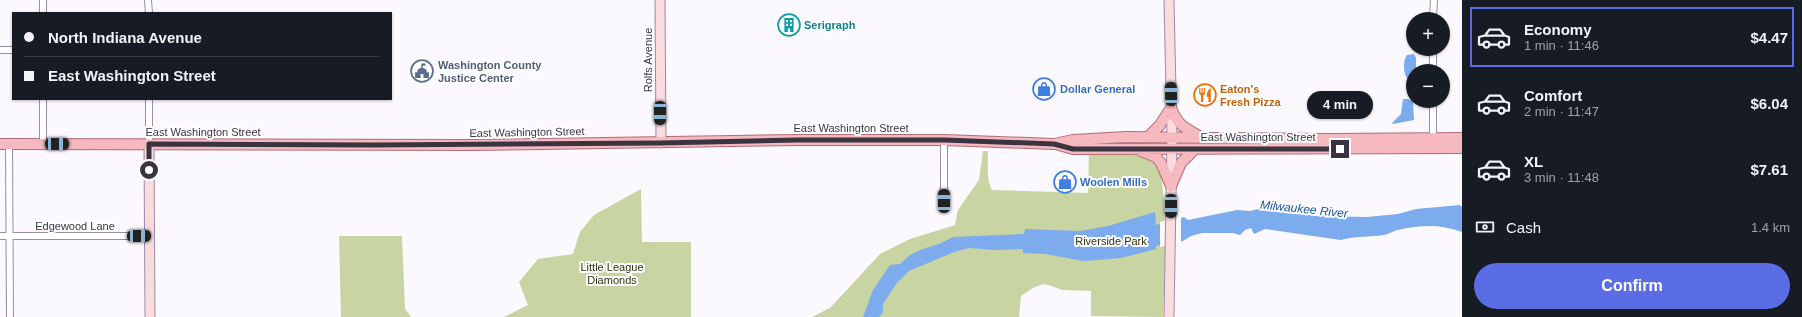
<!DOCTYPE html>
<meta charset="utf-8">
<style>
:root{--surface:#171b24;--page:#242831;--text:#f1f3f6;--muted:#9ea1a6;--line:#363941;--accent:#5b6de4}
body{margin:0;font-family:Helvetica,sans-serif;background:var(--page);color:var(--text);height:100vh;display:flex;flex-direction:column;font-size:15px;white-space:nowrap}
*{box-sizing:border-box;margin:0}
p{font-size:13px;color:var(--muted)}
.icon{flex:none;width:22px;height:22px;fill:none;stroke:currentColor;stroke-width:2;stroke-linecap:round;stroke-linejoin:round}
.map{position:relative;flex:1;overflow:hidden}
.drawer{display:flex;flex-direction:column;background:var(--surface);width:340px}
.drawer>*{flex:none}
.banner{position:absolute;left:12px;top:12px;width:380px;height:88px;border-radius:0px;box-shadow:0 1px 3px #0004;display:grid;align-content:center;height:88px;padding:0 12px;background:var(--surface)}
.controls{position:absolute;left:1406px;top:12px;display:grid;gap:8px}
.controls a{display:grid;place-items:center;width:44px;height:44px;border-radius:50%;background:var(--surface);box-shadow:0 1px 3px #0004;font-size:20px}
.end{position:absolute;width:18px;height:18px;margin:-9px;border:5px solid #3a3441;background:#fff;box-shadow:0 0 0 2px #fff}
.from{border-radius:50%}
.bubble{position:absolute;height:28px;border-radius:14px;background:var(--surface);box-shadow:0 1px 3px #0004;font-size:13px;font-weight:700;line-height:28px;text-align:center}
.car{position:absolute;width:12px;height:24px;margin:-12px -6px;border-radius:5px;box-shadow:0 0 3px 1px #0007;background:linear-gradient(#222 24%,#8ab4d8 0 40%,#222 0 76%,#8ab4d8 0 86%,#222 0)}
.banner b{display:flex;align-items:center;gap:14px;height:38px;font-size:15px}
.banner b+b{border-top:1px solid var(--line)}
.banner i{width:10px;height:10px;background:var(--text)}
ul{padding:7px 0 0;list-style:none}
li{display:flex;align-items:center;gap:12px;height:60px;margin:0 8px 6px;padding:0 4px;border:2px solid transparent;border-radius:0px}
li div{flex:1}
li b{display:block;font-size:15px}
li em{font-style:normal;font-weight:700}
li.active{border-color:var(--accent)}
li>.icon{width:36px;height:36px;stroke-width:1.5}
.pay{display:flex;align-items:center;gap:10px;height:44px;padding:0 12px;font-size:15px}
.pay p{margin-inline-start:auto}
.action{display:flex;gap:8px;margin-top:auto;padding:8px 12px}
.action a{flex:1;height:46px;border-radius:24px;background:var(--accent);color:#fff;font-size:16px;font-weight:700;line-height:46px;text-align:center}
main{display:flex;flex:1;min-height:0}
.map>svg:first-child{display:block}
</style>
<main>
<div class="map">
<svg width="1462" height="317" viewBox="0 0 1462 317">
<rect width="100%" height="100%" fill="#fbf8fe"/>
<path fill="#c8d4a1" d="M983,151H988C988,163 986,179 992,190L1088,193L1089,153C1107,154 1141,150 1155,162C1170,174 1164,293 1163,317L1091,316V291L1062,290L1052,286L1043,284L1033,288L1021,296L1019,317H812L830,308L880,254L910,239L955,225L958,210L979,180Z
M641,189L642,242H691V317H504L528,305L519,282L538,259L573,254L580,232L594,215Z
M339,236H402L405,309L411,317H341Z"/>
<path fill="#7cabee" d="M1414,54L1416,58V71H1413V78H1407C1403,73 1403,60 1407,55Z
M1403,99H1408L1413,101L1414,120L1393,124L1392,123L1401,114Z
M1460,205L1462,207V232C1440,224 1421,225 1398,230C1393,231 1389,234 1384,235C1370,237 1355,236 1341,240L1265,229L1254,234L1251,228L1245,230L1240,235L1233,233H1202L1191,236L1183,241L1156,246V249L1121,258L1084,261L1045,254L1023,253V249L994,250L969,248L954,252L909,271L897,283L883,304V312L879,317H863L873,290L890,265L900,264L910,255L920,250L939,244L953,237L1024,234L1025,229L1080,231L1108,226L1155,212L1156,225L1184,217L1188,220L1237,210L1250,211L1262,208L1287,210L1314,216L1367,217L1398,214L1416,209Z"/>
<path fill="#fbf8fe" d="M1181,216V243L1160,247V222Z"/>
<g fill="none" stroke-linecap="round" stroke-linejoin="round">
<g stroke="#998ba9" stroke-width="8">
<path id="street" d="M43,0V13
M148,0L149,13
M1433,19L1434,0
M0,50H13
M1433,71V49
M43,99V144
M149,99V144
M1433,138V101
M9,144L10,317
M944,201V140
M0,236H149"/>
</g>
<g stroke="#998ba9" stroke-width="11">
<path id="secondary" d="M660,0L661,143
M1169,0L1172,137L1169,317
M149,144L150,317"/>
</g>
<g stroke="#b06c78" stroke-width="12">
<path id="primary" d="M1171,108C1178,125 1183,127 1199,136
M1148,137L1160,125L1171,108
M0,144L471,145L797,140H944L1054,144L1073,140L1126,137L1330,139L1462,138
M1056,144L1073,149L1462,148
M1141,151L1156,157L1161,163L1171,186
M1171,186L1181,163L1195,149"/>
</g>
<use href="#street" stroke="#fff" stroke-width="6"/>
<use href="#secondary" stroke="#fadcdf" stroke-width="9"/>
<use href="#primary" stroke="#f6b9bf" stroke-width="10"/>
</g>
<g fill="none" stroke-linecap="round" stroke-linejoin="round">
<path stroke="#3a3441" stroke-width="5" d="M149,170V144L374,145L661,143L797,140H944L1054,144L1073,149H1340"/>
</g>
<defs>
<g id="building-ring" transform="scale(1.15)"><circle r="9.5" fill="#fff" stroke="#0f9aa8" stroke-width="1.5"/><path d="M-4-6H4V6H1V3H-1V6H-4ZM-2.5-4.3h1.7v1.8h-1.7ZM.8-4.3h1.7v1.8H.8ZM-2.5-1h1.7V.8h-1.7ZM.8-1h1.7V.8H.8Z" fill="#0f9aa8"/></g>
<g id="civic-ring" transform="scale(1.15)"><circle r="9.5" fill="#fff" stroke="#5c6f8a" stroke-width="1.5"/><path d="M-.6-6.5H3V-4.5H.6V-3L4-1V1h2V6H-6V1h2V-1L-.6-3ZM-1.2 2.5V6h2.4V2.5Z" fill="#5c6f8a"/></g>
<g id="shop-ring" transform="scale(1.15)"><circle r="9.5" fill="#fff" stroke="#3f7fe0" stroke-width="1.5"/><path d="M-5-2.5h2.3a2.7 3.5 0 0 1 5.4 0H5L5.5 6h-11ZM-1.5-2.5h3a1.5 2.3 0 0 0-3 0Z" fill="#3f7fe0"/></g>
<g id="restaurant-ring" transform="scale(1.15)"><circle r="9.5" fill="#fff" stroke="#e8710a" stroke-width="1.5"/><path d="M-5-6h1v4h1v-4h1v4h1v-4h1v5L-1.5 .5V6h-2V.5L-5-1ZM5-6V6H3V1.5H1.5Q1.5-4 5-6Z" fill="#e8710a"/></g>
</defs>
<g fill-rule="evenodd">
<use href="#building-ring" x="789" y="25"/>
<use href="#civic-ring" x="422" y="71"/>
<use href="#shop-ring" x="1044" y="89"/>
<use href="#restaurant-ring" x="1205" y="95"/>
<use href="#shop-ring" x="1065" y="182"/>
</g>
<g text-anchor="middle" stroke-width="4" stroke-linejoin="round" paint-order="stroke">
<g font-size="11" font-weight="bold" fill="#0d838f" stroke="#fff" text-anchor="start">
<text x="804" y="29">Serigraph</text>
</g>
<g font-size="11" fill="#3a3441" stroke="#fff">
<text transform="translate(648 60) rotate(-90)" y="4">Rolfs Avenue</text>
<text x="851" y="132">East Washington Street</text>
<text x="203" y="136">East Washington Street</text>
<text transform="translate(527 132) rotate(-1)" y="4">East Washington Street</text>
<text x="1258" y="141">East Washington Street</text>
<text x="75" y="230">Edgewood Lane</text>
</g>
<g font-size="11" font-weight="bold" fill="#4e5e75" stroke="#fff" text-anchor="start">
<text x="438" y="69">Washington County<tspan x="438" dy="13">Justice Center</tspan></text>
</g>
<g font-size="11" font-weight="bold" fill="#366cbe" stroke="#fff" text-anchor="start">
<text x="1060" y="93">Dollar General</text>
<text x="1080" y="186">Woolen Mills</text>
</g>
<g font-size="11" font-weight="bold" fill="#c56008" stroke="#fff" text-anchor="start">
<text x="1220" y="93">Eaton's<tspan x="1220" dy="13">Fresh Pizza</tspan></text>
</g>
<g font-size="11" fill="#2c320e" stroke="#fff">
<text x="1111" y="245">Riverside Park</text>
<text x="612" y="271">Little League<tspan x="612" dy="13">Diamonds</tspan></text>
</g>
<g font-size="12" font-style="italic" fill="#1854a2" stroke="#fff">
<text transform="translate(1304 209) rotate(6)" y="4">Milwaukee River</text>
</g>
</g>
</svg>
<div class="controls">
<a>+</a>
<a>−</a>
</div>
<i class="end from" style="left:149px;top:170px"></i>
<i class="end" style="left:1340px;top:149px"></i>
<div class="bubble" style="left:1307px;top:91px;width:66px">4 min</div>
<i class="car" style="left:1171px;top:94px;rotate:359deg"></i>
<i class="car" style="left:660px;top:113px;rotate:180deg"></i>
<i class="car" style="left:57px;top:144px;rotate:90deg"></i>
<i class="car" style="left:944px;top:201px;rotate:0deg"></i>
<i class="car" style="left:1171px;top:206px;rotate:180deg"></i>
<i class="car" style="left:139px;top:236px;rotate:89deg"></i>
<div class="banner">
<b><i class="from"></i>North Indiana Avenue</b>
<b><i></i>East Washington Street</b>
</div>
</div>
<section class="drawer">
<ul>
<li class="active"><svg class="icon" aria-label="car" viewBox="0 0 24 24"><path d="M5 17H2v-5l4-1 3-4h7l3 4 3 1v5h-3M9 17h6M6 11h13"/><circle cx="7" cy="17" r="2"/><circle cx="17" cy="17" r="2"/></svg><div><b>Economy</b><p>1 min · 11:46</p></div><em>$4.47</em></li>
<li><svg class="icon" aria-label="car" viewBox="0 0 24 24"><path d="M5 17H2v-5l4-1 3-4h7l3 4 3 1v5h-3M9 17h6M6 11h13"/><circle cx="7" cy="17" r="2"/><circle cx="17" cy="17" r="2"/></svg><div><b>Comfort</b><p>2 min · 11:47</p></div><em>$6.04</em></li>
<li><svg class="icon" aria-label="car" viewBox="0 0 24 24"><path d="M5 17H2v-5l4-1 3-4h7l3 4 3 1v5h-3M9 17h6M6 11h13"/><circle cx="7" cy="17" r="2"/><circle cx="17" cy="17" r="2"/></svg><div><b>XL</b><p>3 min · 11:48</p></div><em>$7.61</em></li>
</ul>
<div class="pay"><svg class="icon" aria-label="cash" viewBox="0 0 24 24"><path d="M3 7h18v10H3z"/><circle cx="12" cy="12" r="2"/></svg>Cash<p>1.4 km</p></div>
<div class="action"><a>Confirm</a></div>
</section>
</main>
